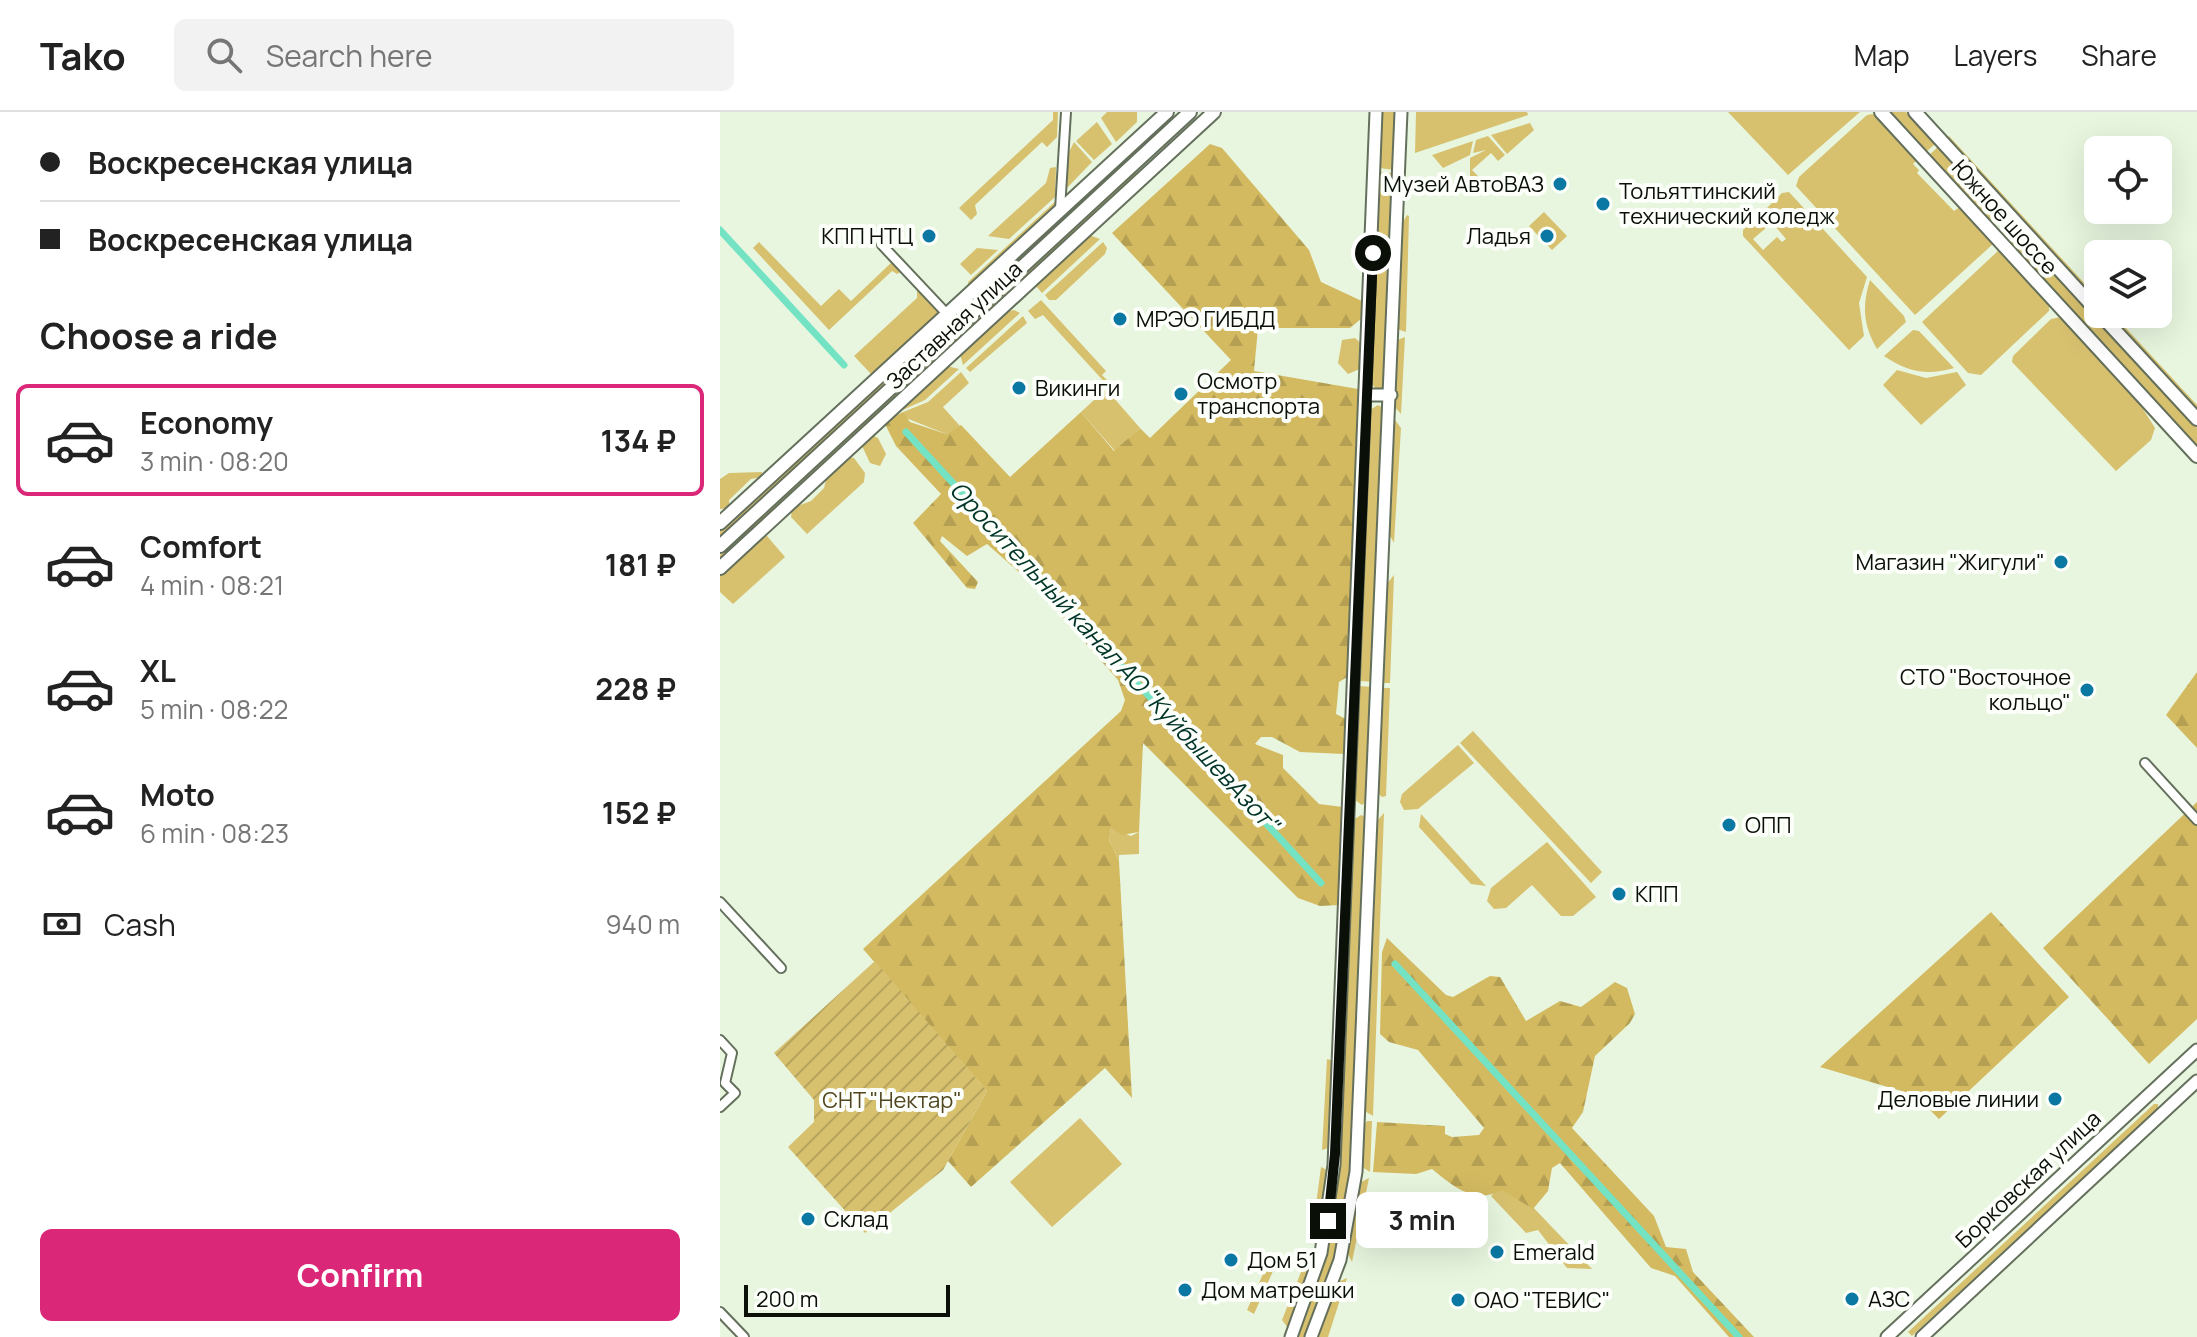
<!DOCTYPE html>
<meta charset="utf-8">
<style>
:root{--surface:#fff;--page:#f2f2f2;--text:#222;--muted:#767676;--line:#e0e0e0;--accent:#db2777}
body{margin:0;font-family:Manrope,sans-serif;background:var(--page);color:var(--text);height:100vh;display:flex;flex-direction:column;font-size:30px;white-space:nowrap}
*{box-sizing:border-box;margin:0}
p{font-size:26px;color:var(--muted)}
.icon{flex:none;width:44px;height:44px;fill:none;stroke:currentColor;stroke-width:2;stroke-linecap:round;stroke-linejoin:round}
.map{position:relative;flex:1;overflow:hidden}
.details{display:flex;flex-direction:column;background:var(--surface);width:720px}
.details>*{flex:none}
.banner{display:grid;align-content:center;height:176px;padding:0 40px;background:var(--surface)}
.controls{position:absolute;left:1364px;top:24px;display:grid;gap:16px}
.controls a{display:grid;place-items:center;width:88px;height:88px;border-radius:12px;background:var(--surface);box-shadow:0 8px 32px #0002;font-size:40px}
.scale{position:absolute;left:24px;bottom:20px;width:206px;box-sizing:border-box;padding-left:8px;border:4px solid #0a0f08;border-top:0;font-size:22px;line-height:28px;white-space:nowrap;color:#0a0f08;-webkit-text-stroke:6px #fcfffa;paint-order:stroke}
.end{position:absolute;width:36px;height:36px;margin:-18px;border:10px solid #0a0f08;background:#fff;box-shadow:0 0 0 4px #fff}
.from{border-radius:50%}
.bubble{position:absolute;height:56px;border-radius:12px;background:var(--surface);box-shadow:0 8px 32px #0002;font-size:26px;font-weight:700;line-height:56px;text-align:center}
.banner b{display:flex;align-items:center;gap:28px;height:76px;font-size:30px}
.banner b+b{border-top:2px solid var(--line)}
.banner i{width:20px;height:20px;background:var(--text)}
ul{padding:0;list-style:none}
li{display:flex;align-items:center;gap:24px;height:112px;margin:0 16px 12px;padding:0 24px;border:4px solid transparent;border-radius:12px}
li div{flex:1}
li b{display:block;font-size:30px}
li em{font-style:normal;font-weight:700}
li.on{border-color:var(--accent)}
li>.icon{width:72px;height:72px;stroke-width:1.5}
h2{padding:0 40px;font-size:36px;line-height:96px}
.pay{display:flex;align-items:center;gap:20px;height:88px;padding:0 40px;font-size:30px}
.pay p{margin-inline-start:auto}
.button{display:flex;gap:16px;margin-top:auto;padding:16px 40px}
.button a{flex:1;height:92px;border-radius:12px;background:var(--accent);color:#fff;font-size:32px;font-weight:700;line-height:92px;text-align:center}
header{display:flex;align-items:center;gap:48px;box-sizing:border-box;height:112px;padding:0 40px;background:var(--surface);border-bottom:2px solid var(--line)}
header strong{font-size:38px}
nav{display:flex;gap:44px;margin-inline-start:auto;font-size:28px}
.search{width:560px;height:72px;background:var(--page);display:flex;align-items:center;gap:20px;box-sizing:border-box;padding:0 28px;border-radius:12px;color:var(--muted);font-size:30px}
main{display:flex;flex:1;min-height:0}
.map>svg:first-child{display:block}
</style>
<header>
<strong>Tako</strong>
<div class="search"><svg class="icon" aria-label="search" viewBox="0 0 24 24"><circle cx="10" cy="10" r="6"/><path d="M15 15l6 6"/></svg>Search here</div>
<nav><a>Map</a><a>Layers</a><a>Share</a></nav>
</header>
<main>
<section class="details">
<div class="banner">
<b><i class="from"></i>Воскресенская улица</b>
<b><i></i>Воскресенская улица</b>
</div>
<h2>Choose a ride</h2>
<ul>
<li class="on"><svg class="icon" aria-label="car" viewBox="0 0 24 24"><path d="M5 17H2v-5l4-1 3-4h7l3 4 3 1v5h-3M9 17h6M6 11h13"/><circle cx="7" cy="17" r="2"/><circle cx="17" cy="17" r="2"/></svg><div><b>Economy</b><p>3 min · 08:20</p></div><em>134 ₽</em></li>
<li><svg class="icon" aria-label="car" viewBox="0 0 24 24"><path d="M5 17H2v-5l4-1 3-4h7l3 4 3 1v5h-3M9 17h6M6 11h13"/><circle cx="7" cy="17" r="2"/><circle cx="17" cy="17" r="2"/></svg><div><b>Comfort</b><p>4 min · 08:21</p></div><em>181 ₽</em></li>
<li><svg class="icon" aria-label="car" viewBox="0 0 24 24"><path d="M5 17H2v-5l4-1 3-4h7l3 4 3 1v5h-3M9 17h6M6 11h13"/><circle cx="7" cy="17" r="2"/><circle cx="17" cy="17" r="2"/></svg><div><b>XL</b><p>5 min · 08:22</p></div><em>228 ₽</em></li>
<li><svg class="icon" aria-label="car" viewBox="0 0 24 24"><path d="M5 17H2v-5l4-1 3-4h7l3 4 3 1v5h-3M9 17h6M6 11h13"/><circle cx="7" cy="17" r="2"/><circle cx="17" cy="17" r="2"/></svg><div><b>Moto</b><p>6 min · 08:23</p></div><em>152 ₽</em></li>
</ul>
<div class="pay"><svg class="icon" aria-label="cash" viewBox="0 0 24 24"><path d="M3 7h18v10H3z"/><circle cx="12" cy="12" r="2"/></svg>Cash<p>940 m</p></div>
<div class="button"><a>Confirm</a></div>
</section>
<div class="map">
<svg width="1477" height="1225" viewBox="0 0 1477 1225">
<defs>
<pattern id="forest-firs" width="22" height="20" patternUnits="userSpaceOnUse" patternTransform="scale(2)"><rect width="22" height="20" fill="#d3ba61"/><path d="M5 1l3.5 6h-7zM16 11l3.5 6h-7z" fill="#b49f53"/></pattern>
<pattern id="garden-furrows" width="10" height="10" patternUnits="userSpaceOnUse" patternTransform="scale(2)"><rect width="10" height="10" fill="#d7c06e"/><path d="M-1 1l2-2M0 10L10 0M9 11l2-2" fill="none" stroke="#b7a45e"/></pattern>
</defs>
<rect width="100%" height="100%" fill="#e8f6df"/>
<path fill="#d7c06e" d="M333,0H338L337,25L327,35L322,30L255,93L257,102L251,108L239,96L333,8Z
M387,0H417V10L396,30L381,6Z
M660,0H676L674,58L660,56Z
M696,0H807L808,3L695,41Z
M1008,0H1140L1068,63Z
M1168,0H1186L1215,32L1205,41Z
M1153,2L1197,48L1193,52L1199,58L1197,61L1234,99L1240,95L1273,132L1195,203L1076,74L1079,65L1147,3Z
M377,10L392,32L374,48L356,29Z
M810,11L814,18L787,42L771,23Z
M768,24L785,43L778,49L771,41L752,58L759,65L750,73V46L766,38L753,41L756,28Z
M1229,24L1378,186V193L1262,67L1261,61L1226,27Z
M753,29L750,43L723,56L712,43Z
M354,30L372,50L346,77L347,44Z
M1218,35L1276,97V106L1268,108L1208,44Z
M404,46L406,49L0,424V418Z
M336,55L335,85L289,127L268,124L326,71L330,56Z
M416,59L419,62L0,448V443Z
M659,60L674,61L665,275L658,279L651,271Z
M1069,80L1147,165L1139,191L1144,224L1129,238L1023,124V118L1036,107L1047,115L1033,127L1043,138L1057,125L1062,130L1066,127L1043,100L1062,81Z
M338,87V92L249,175L248,170Z
M824,100L847,124L832,138L809,114Z
M687,103L689,104L686,220L677,217L680,115Z
M1287,114L1293,116L1477,316V336L1284,125L1282,120Z
M369,123L380,127L322,181L315,173Z
M39,130L101,194L119,177L131,189L173,149L181,160L177,162L172,159L109,218L33,136Z
M383,130L387,136L385,142L336,188H329L325,183Z
M257,136L278,138L251,163L240,152Z
M1279,138L1329,191V199L1261,263L1248,261L1202,210Z
M1150,168L1184,204L1186,210L1157,237C1143,213 1142,194 1150,168Z
M197,178L217,196V203L152,263L134,244L197,186Z
M321,188L386,259L382,263L391,272L389,275L323,203L315,207L308,199Z
M294,198L300,201L243,253L240,242L286,200Z
M1387,202H1393L1477,293V300Z
M303,204L307,211L250,260L246,256Z
M1341,205L1414,283L1435,316L1431,328L1396,359L1292,250L1293,244L1331,207Z
M1193,218L1199,219L1234,256C1206,264 1188,260 1164,244Z
M685,225L681,302L674,294L675,229Z
M635,226L643,233L642,256L628,262L618,251L622,228Z
M227,254L239,257L205,288L176,301Z
M1177,258L1206,266L1237,260L1246,273L1201,313L1163,273Z
M241,260L249,271L223,295L240,314L226,322L186,306L183,300L208,290Z
M386,277L420,316L395,339L361,300Z
M658,293L663,296L654,570L639,569L650,298Z
M675,308L681,316L674,431L668,420Z
M152,323L158,326L166,342L160,354L150,351L142,334Z
M127,345L134,346L145,361L144,370L87,422L71,405L72,396L91,389L104,376L107,364Z
M42,360V365L31,367L9,388V396L0,397V367L9,361Z
M42,424H47L65,445L13,492L0,480V463Z
M674,463L670,571H662L666,473Z
M639,574L653,575L648,688L642,693L635,688Z
M661,576H670L666,684L662,685L657,680Z
M753,619L882,760L871,771L740,631Z
M738,633L754,651L698,697L684,698L680,690L682,682Z
M664,701L653,1004L643,998L656,710Z
M701,702L766,774L751,772L699,715Z
M641,703L646,705L630,1079L615,1149L587,1225H574L606,1137L615,1085L633,708Z
M391,716L411,724L419,720V742L399,743V749L389,728Z
M827,730L876,785L853,804H841L812,773L786,796L774,797L767,789L771,776Z
M607,947L614,949L611,1035L602,1038Z
M1434,992H1438V997L1192,1224L1188,1220Z
M360,1006L402,1052L332,1115L290,1070Z
M647,1009H652L650,1060L642,1055L643,1014Z
M601,1055L609,1059L598,1129L591,1131Z
M649,1066L632,1150L626,1138L639,1071Z
M787,1068L872,1157L847,1156L818,1118L806,1121L771,1084Z
M551,1144L557,1150L534,1202L527,1198Z
M585,1150L590,1155L568,1216L562,1208Z
M627,1166L608,1225H595L618,1170Z"/>
<path fill="url(#forest-firs)" d="M490,32L502,36L589,138L601,170L644,190L641,207L630,216H538L534,259L638,277L627,565L619,570L616,602L626,607L624,642L580,640L552,625H541L535,632L563,643V656L599,692L623,695L619,793L600,794L578,786L423,631L419,720L402,723L391,716L389,728L399,749L412,986L385,956L251,1075L228,1049L267,979L143,837L401,599L405,588L398,568L318,477L267,432L247,444L222,424L220,429L258,470L255,477L247,476L193,411L221,382L176,334L164,310L183,300L190,310L226,322L241,313L290,365L361,300L394,339L420,316L430,326L511,248L392,121Z
M1477,560V636L1446,603Z
M1477,690V907L1429,952L1323,836Z
M1271,800L1349,885L1219,1007L1195,983L1100,955Z
M667,826L726,883L733,885L770,864L780,865L806,909L840,889L861,895L895,870L907,876L915,902L910,911L875,944L863,1000L852,1016L934,1104L946,1135L966,1137L973,1160L1034,1225H1009L955,1164L931,1156L840,1051L832,1056L828,1079L813,1097L782,1078C754,1093 733,1074 712,1057L696,1062L653,1060L657,1010L725,1014V1022L732,1025L759,1023L764,1016L698,938L669,930L660,922L662,840Z"/>
<path fill="url(#garden-furrows)" d="M155,849L267,979L223,1058L145,1121L68,1035L94,1010V988L54,941Z"/>
<g fill="none" stroke-linecap="round" stroke-linejoin="round">
<path stroke="#73e3c4" stroke-width="7" d="M0,118L124,253
M186,320L601,771
M675,852L1019,1225"/>
<g stroke="#64705c" stroke-width="12">
<path id="street" d="M340,98L346,0
M162,133L227,202
M1425,651L1477,708
M0,790L61,856
M0,928L12,941L5,971L15,981L0,995
M0,1200L24,1225"/>
</g>
<g stroke="#64705c" stroke-width="15">
<path id="secondary" d="M646,283H671
M571,1225L601,1141L614,1053L656,0
M591,1225L620,1148L636,1060L681,0
M1167,1225L1477,938
M1202,1225L1477,969"/>
</g>
<g stroke="#64705c" stroke-width="16">
<path id="primary" d="M1161,0L1477,344
M1195,0L1378,200
M1380,202L1477,307
M0,411L447,0
M0,434L470,0
M0,456L494,0"/>
</g>
<use href="#street" stroke="#fff" stroke-width="8"/>
<use href="#secondary" stroke="#fff" stroke-width="11"/>
<use href="#primary" stroke="#fff" stroke-width="12"/>
</g>
<g fill="none" stroke-linecap="round" stroke-linejoin="round">
<path stroke="#0a0f08" stroke-width="10" d="M608,1109L615,1042L653,141"/>
</g>
<g fill="#0a78a2" stroke="#fcfffa" stroke-width="3">
<circle cx="840" cy="72" r="8"/>
<circle cx="883" cy="92" r="8"/>
<circle cx="209" cy="124" r="8"/>
<circle cx="827" cy="124" r="8"/>
<circle cx="400" cy="207" r="8"/>
<circle cx="299" cy="276" r="8"/>
<circle cx="461" cy="282" r="8"/>
<circle cx="1341" cy="450" r="8"/>
<circle cx="1367" cy="578" r="8"/>
<circle cx="1009" cy="713" r="8"/>
<circle cx="899" cy="782" r="8"/>
<circle cx="1335" cy="987" r="8"/>
<circle cx="88" cy="1107" r="8"/>
<circle cx="777" cy="1140" r="8"/>
<circle cx="511" cy="1148" r="8"/>
<circle cx="465" cy="1178" r="8"/>
<circle cx="1132" cy="1187" r="8"/>
<circle cx="738" cy="1188" r="8"/>
</g>
<g text-anchor="middle" stroke-width="8" stroke-linejoin="round" paint-order="stroke">
<g font-size="22" fill="#0a0f08" stroke="#fcfffa" text-anchor="start">
<text x="824" y="80" text-anchor="end">Музей АвтоВАЗ</text>
<text x="899" y="87">Тольяттинский<tspan x="899" dy="25">технический коледж</tspan></text>
<text x="193" y="132" text-anchor="end">КПП НТЦ</text>
<text x="811" y="132" text-anchor="end">Ладья</text>
<text x="416" y="215">МРЭО ГИБДД</text>
<text x="477" y="277">Осмотр<tspan x="477" dy="25">транспорта</tspan></text>
<text x="315" y="284">Викинги</text>
<text x="1325" y="458" text-anchor="end">Магазин "Жигули"</text>
<text x="1351" y="573" text-anchor="end">СТО "Восточное<tspan x="1351" dy="25">кольцо"</tspan></text>
<text x="1025" y="721">ОПП</text>
<text x="915" y="790">КПП</text>
<text x="1319" y="995" text-anchor="end">Деловые линии</text>
<text x="104" y="1115">Склад</text>
<text x="793" y="1148">Emerald</text>
<text x="527" y="1156">Дом 51</text>
<text x="481" y="1186">Дом матрешки</text>
<text x="1148" y="1195">АЗС</text>
<text x="754" y="1196">ОАО "ТЕВИС"</text>
</g>
<g font-size="22" fill="#0a0f08" stroke="#fcfffa">
<text transform="translate(1285 105) rotate(48)" y="8">Южное шоссе</text>
<text transform="translate(234 213) rotate(-43)" y="8">Заставная улица</text>
<text transform="translate(1308 1067) rotate(-43)" y="8">Борковская улица</text>
</g>
<g font-size="22" fill="#50451f" stroke="#fcfffa">
<text x="172" y="996">СНТ "Нектар"</text>
</g>
<g font-size="24" font-style="italic" fill="#003428" stroke="#fcfffa">
<text transform="translate(394 545) rotate(47)" y="8">Оросительный канал АО "КуйбышевАзот"</text>
</g>
</g>
</svg>
<div class="controls">
<a><svg class="icon" aria-label="locate" viewBox="0 0 24 24"><circle cx="12" cy="12" r="6"/><path d="M12 2v4M12 18v4M2 12h4M18 12h4"/></svg></a>
<a><svg class="icon" aria-label="layers" viewBox="0 0 24 24"><path d="M12 4l9 5-9 5-9-5zM3 14l9 5 9-5"/></svg></a>
</div>
<div class="scale">200 m</div>
<i class="end from" style="left:653px;top:141px"></i>
<i class="end" style="left:608px;top:1109px"></i>
<div class="bubble" style="left:636px;top:1080px;width:132px">3 min</div>
</div>
</main>
